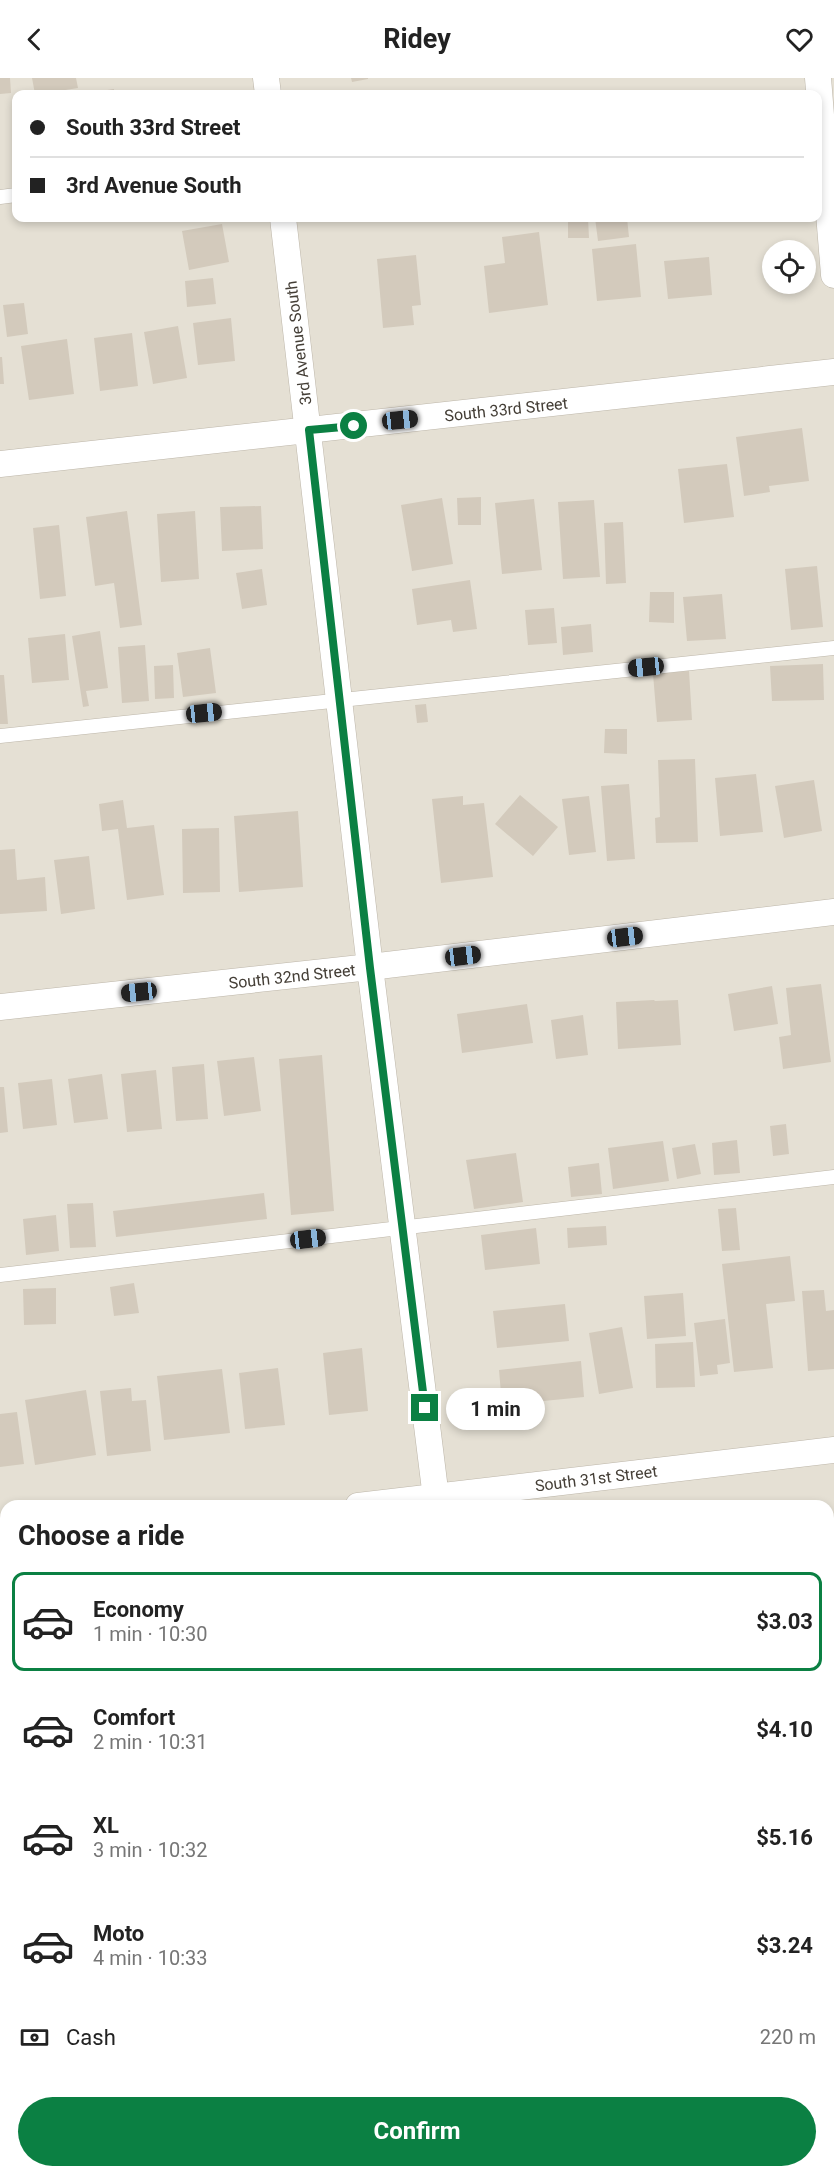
<!DOCTYPE html>
<meta charset="utf-8">
<style>
:root{--surface:#fff;--page:#f2f2f2;--text:#222;--muted:#767676;--line:#e0e0e0;--accent:#0b8043}
body{margin:0;font-family:Roboto,sans-serif;background:var(--page);color:var(--text);height:100vh;display:flex;flex-direction:column;font-size:22px;white-space:nowrap}
*{box-sizing:border-box;margin:0}
p{font-size:20px;color:var(--muted)}
.icon{flex:none;width:33px;height:33px;fill:none;stroke:currentColor;stroke-width:2;stroke-linecap:round;stroke-linejoin:round}
.map{position:relative;flex:1;overflow:hidden}
.panel{position:absolute;left:0px;top:1422px;width:834px;height:678px;display:flex;flex-direction:column;background:var(--surface);border-radius:18px 18px 0 0;box-shadow:0 3px 9px #0003}
.panel>*{flex:none}
.guide{position:absolute;left:12px;top:12px;width:810px;height:132px;border-radius:12px;box-shadow:0 3px 9px #0003;display:grid;align-content:center;height:132px;padding:0 18px;background:var(--surface)}
.buttons{position:absolute;left:762px;top:162px;display:grid;gap:12px}
.buttons a{display:grid;place-items:center;width:54px;height:54px;border-radius:50%;background:var(--surface);box-shadow:0 3px 9px #0003;font-size:30px}
.end{position:absolute;width:27px;height:27px;margin:-14px;border:8px solid #0b8043;background:#fff;box-shadow:0 0 0 3px #fff}
.from{border-radius:50%}
.bubble{position:absolute;height:42px;border-radius:21px;background:var(--surface);box-shadow:0 3px 9px #0003;font-size:20px;font-weight:700;line-height:42px;text-align:center}
.car{position:absolute;width:18px;height:36px;margin:-18px -9px;border-radius:8px;box-shadow:0 0 4px 2px #0007;background:linear-gradient(#222 24%,#8ab4d8 0 40%,#222 0 76%,#8ab4d8 0 86%,#222 0)}
.guide b{display:flex;align-items:center;gap:21px;height:57px;font-size:22px}
.guide b+b{border-top:2px solid var(--line)}
.guide i{width:15px;height:15px;background:var(--text)}
ul{padding:0;list-style:none}
li{display:flex;align-items:center;gap:18px;height:99px;margin:0 12px 9px;padding:0 6px;border:3px solid transparent;border-radius:12px}
li div{flex:1}
li b{display:block;font-size:22px}
li em{font-style:normal;font-weight:700}
li.current{border-color:var(--accent)}
li>.icon{width:54px;height:54px;stroke-width:1.5}
h2{padding:0 18px;font-size:27px;line-height:72px}
.pay{display:flex;align-items:center;gap:15px;height:66px;padding:0 18px;font-size:22px}
.pay p{margin-inline-start:auto}
.button{display:flex;gap:12px;margin-top:auto;padding:12px 18px}
.button a{flex:1;height:69px;border-radius:36px;background:var(--accent);color:#fff;font-size:24px;font-weight:700;line-height:69px;text-align:center}
header{display:flex;justify-content:space-between;align-items:center;height:78px;padding:0 18px;background:var(--surface);font-size:27px;font-weight:700}
.map>svg:first-child{display:block}
</style>
<header><svg class="icon" aria-label="back" viewBox="0 0 24 24"><path d="M15 5l-7 7 7 7"/></svg>Ridey<svg class="icon" aria-label="heart" viewBox="0 0 24 24"><path d="M12 20l-8-8c-3-5 5-10 8-4 3-6 11-1 8 4z"/></svg></header>
<div class="map">
<svg width="834" height="2100" viewBox="0 0 834 2100">
<rect width="100%" height="100%" fill="#f2eee6"/>
<path fill="#e5e0d4" fill-rule="evenodd" d="M0,0H834V2100H0ZM16,16H818V140H16ZM772,172H806V206H772ZM6,1428H828V2094H6Z"/>
<path fill="#d3cabc" d="M0,0H10L11,15L0,16Z
M32,0H76L78,10L59,13V16H35Z
M351,0H368V1L352,4Z
M114,11V16H89L88,15Z
M568,140H588L589,160H568Z
M595,140H627L629,159L598,163Z
M222,146L229,184L189,192L182,153Z
M539,154L548,227L489,235L484,188L505,185L502,159Z
M636,166L641,219L597,223L592,171Z
M416,177L421,227L412,228L414,247L383,250L377,181Z
M709,179L712,217L668,221L664,183Z
M213,200L216,226L187,229L185,203Z
M24,225L28,256L7,259L3,227Z
M231,240L235,283L198,287L193,245Z
M178,248L187,300L153,306L144,254Z
M132,255L138,308L100,313L94,260Z
M67,261L74,316L29,322L21,268Z
M0,279H2L4,306H0Z
M802,350L809,403L769,408L770,414L744,418L736,359Z
M727,386L734,439L684,445L678,391Z
M481,419V447H458L457,420Z
M442,420L453,486L412,493L401,427Z
M534,421L542,492L502,496L495,425Z
M594,422L600,499L563,501L558,424Z
M261,428L263,471L222,473L220,429Z
M127,433L142,547L120,550L114,505L95,508L86,439Z
M195,433L199,501L161,504L157,436Z
M623,444L626,505L606,506L604,445Z
M59,447L66,518L40,521L33,450Z
M817,488L823,549L791,552L785,491Z
M262,491L267,527L242,531L236,495Z
M470,502L477,551L453,554L451,542L417,547L412,511Z
M650,514H674V545L649,544Z
M722,516L726,561L687,563L683,519Z
M554,530L557,565L528,567L525,532Z
M591,546L593,574L563,577L561,549Z
M100,553L108,610L86,613L89,628L83,629L72,558Z
M65,556L69,602L32,605L28,560Z
M145,567L149,623L122,625L118,569Z
M210,570L216,615L183,619L177,575Z
M823,586L824,622L772,623L770,588Z
M173,587L174,620L155,621L154,588Z
M689,593L692,642L657,644L653,596Z
M0,597H4L8,646H0Z
M426,626L428,644L417,645L415,627Z
M605,651H627V676L604,675Z
M695,681L698,764L656,765L655,740L660,739L658,682Z
M756,696L763,754L720,758L715,700Z
M814,702L822,753L784,760L775,708Z
M629,706L635,781L607,783L601,708Z
M520,717L558,749L533,778L495,746Z
M463,718V727L484,725L493,799L441,805L432,721Z
M589,718L596,774L569,777L562,721Z
M123,722L127,750L154,747L164,817L127,822L118,751L102,753L99,726Z
M298,733L303,809L239,814L234,738Z
M219,750L220,814L183,815L182,751Z
M15,771L17,802L45,799L47,833L0,836V772Z
M89,778L95,831L61,836L54,782Z
M821,906L831,984L783,991L779,959L791,957L786,910Z
M772,908L778,946L734,953L728,916Z
M654,922L655,923L678,922L681,967L618,971L616,924Z
M527,926L533,965L462,975L457,936Z
M583,937L588,977L556,981L551,942Z
M322,977L334,1133L291,1137L279,981Z
M254,979L261,1033L224,1038L217,983Z
M204,986L208,1041L176,1043L172,989Z
M156,992L162,1051L127,1054L121,996Z
M102,996L108,1041L74,1045L68,1001Z
M52,1001L57,1047L23,1051L18,1005Z
M0,1009H4L8,1054L0,1055Z
M786,1046L789,1076L773,1078L770,1048Z
M737,1062L740,1095L714,1097L712,1065Z
M663,1063L669,1103L613,1111L608,1070Z
M695,1066L701,1096L677,1101L672,1070Z
M516,1075L523,1124L474,1131L466,1082Z
M599,1085L602,1116L571,1119L568,1089Z
M264,1115L267,1141L116,1159L113,1133Z
M93,1125L96,1169L70,1170L67,1126Z
M736,1130L740,1172L722,1173L718,1131Z
M56,1137L59,1173L26,1177L23,1141Z
M606,1148L607,1167L568,1170L567,1150Z
M536,1150L540,1186L485,1192L481,1157Z
M790,1178L795,1223L766,1226L773,1290L734,1294L722,1186Z
M134,1205L139,1235L114,1238L110,1209Z
M56,1210V1246L24,1247L23,1211Z
M824,1212L826,1233L834,1232V1291L808,1293L802,1213Z
M683,1215L686,1258L647,1261L644,1218Z
M565,1226L569,1263L497,1270L493,1233Z
M725,1241L730,1285L717,1287L718,1296L700,1298L694,1245Z
M622,1249L633,1310L599,1316L589,1255Z
M693,1264L695,1309L656,1310L655,1266Z
M362,1270L368,1333L329,1337L323,1275Z
M581,1283L584,1319L502,1327L499,1292Z
M278,1290L285,1347L245,1351L239,1295Z
M222,1291L230,1355L164,1362L157,1298Z
M131,1310L132,1323L146,1322L151,1373L107,1378L100,1313Z
M86,1312L96,1377L35,1387L25,1322Z
M17,1334L24,1386L0,1389V1336Z
M828,1444H834V1514H828Z
M6,1555V1634H0V1556Z
M834,1666V1694H828V1667Z
M0,1690H6V1712L0,1713Z
M828,1749H834V1811L830,1812Z
M834,1987V2062L828,2063V1988Z
M52,2094H98V2100H53Z
M115,2094H139V2100H115Z
M145,2094H177V2100H146Z
M205,2094H245L246,2100H205Z
M263,2094H307L308,2100H264Z
M363,2094H387L388,2100H364Z
M399,2094H444V2097L399,2099Z
M593,2094H632L633,2100H593Z"/>
<g fill="none" stroke-linecap="round" stroke-linejoin="round">
<g stroke="#bdb6a9" stroke-width="15">
<path id="lane" d="M0,119L16,117
M0,658L834,570
M0,1197L834,1099
M828,1641H834
M0,1737L6,1736"/>
</g>
<g stroke="#bdb6a9" stroke-width="27">
<path id="street" d="M266,0L268,16
M818,0L834,197
M283,140L370,889L437,1428
M0,386L834,294
M0,929L370,889L834,834
M358,1428L834,1372
M0,1468L6,1467
M828,1909H834
M0,2009L6,2008
M509,2094L510,2100"/>
</g>
<use href="#lane" stroke="#fff" stroke-width="14"/>
<use href="#street" stroke="#fff" stroke-width="26"/>
</g>
<g fill="none" stroke-linecap="round" stroke-linejoin="round">
<path stroke="#0b8043" stroke-width="8" d="M354,348L309,352L370,890L425,1330"/>
</g>
<g text-anchor="middle" stroke-width="4.5" stroke-linejoin="round" paint-order="stroke">
<g font-size="16" fill="#443e36" stroke="#fff">
<text transform="translate(298 265) rotate(-97)" y="6">3rd Avenue South</text>
<text transform="translate(506 331) rotate(-6)" y="6">South 33rd Street</text>
<text transform="translate(292 898) rotate(-6)" y="6">South 32nd Street</text>
<text transform="translate(596 1400) rotate(-7)" y="6">South 31st Street</text>
</g>
</g>
</svg>
<div class="buttons">
<a><svg class="icon" aria-label="locate" viewBox="0 0 24 24"><circle cx="12" cy="12" r="6"/><path d="M12 2v4M12 18v4M2 12h4M18 12h4"/></svg></a>
</div>
<i class="end from" style="left:354px;top:348px"></i>
<i class="end" style="left:425px;top:1330px"></i>
<div class="bubble" style="left:446px;top:1310px;width:99px">1 min</div>
<i class="car" style="left:400px;top:342px;rotate:84deg"></i>
<i class="car" style="left:646px;top:589px;rotate:264deg"></i>
<i class="car" style="left:204px;top:635px;rotate:84deg"></i>
<i class="car" style="left:625px;top:859px;rotate:83deg"></i>
<i class="car" style="left:463px;top:878px;rotate:83deg"></i>
<i class="car" style="left:139px;top:914px;rotate:264deg"></i>
<i class="car" style="left:308px;top:1161px;rotate:83deg"></i>
<div class="guide">
<b><i class="from"></i>South 33rd Street</b>
<b><i></i>3rd Avenue South</b>
</div>
<section class="panel">
<h2>Choose a ride</h2>
<ul>
<li class="current"><svg class="icon" aria-label="car" viewBox="0 0 24 24"><path d="M5 17H2v-5l4-1 3-4h7l3 4 3 1v5h-3M9 17h6M6 11h13"/><circle cx="7" cy="17" r="2"/><circle cx="17" cy="17" r="2"/></svg><div><b>Economy</b><p>1 min · 10:30</p></div><em>$3.03</em></li>
<li><svg class="icon" aria-label="car" viewBox="0 0 24 24"><path d="M5 17H2v-5l4-1 3-4h7l3 4 3 1v5h-3M9 17h6M6 11h13"/><circle cx="7" cy="17" r="2"/><circle cx="17" cy="17" r="2"/></svg><div><b>Comfort</b><p>2 min · 10:31</p></div><em>$4.10</em></li>
<li><svg class="icon" aria-label="car" viewBox="0 0 24 24"><path d="M5 17H2v-5l4-1 3-4h7l3 4 3 1v5h-3M9 17h6M6 11h13"/><circle cx="7" cy="17" r="2"/><circle cx="17" cy="17" r="2"/></svg><div><b>XL</b><p>3 min · 10:32</p></div><em>$5.16</em></li>
<li><svg class="icon" aria-label="car" viewBox="0 0 24 24"><path d="M5 17H2v-5l4-1 3-4h7l3 4 3 1v5h-3M9 17h6M6 11h13"/><circle cx="7" cy="17" r="2"/><circle cx="17" cy="17" r="2"/></svg><div><b>Moto</b><p>4 min · 10:33</p></div><em>$3.24</em></li>
</ul>
<div class="pay"><svg class="icon" aria-label="cash" viewBox="0 0 24 24"><path d="M3 7h18v10H3z"/><circle cx="12" cy="12" r="2"/></svg>Cash<p>220 m</p></div>
<div class="button"><a>Confirm</a></div>
</section>
</div>
